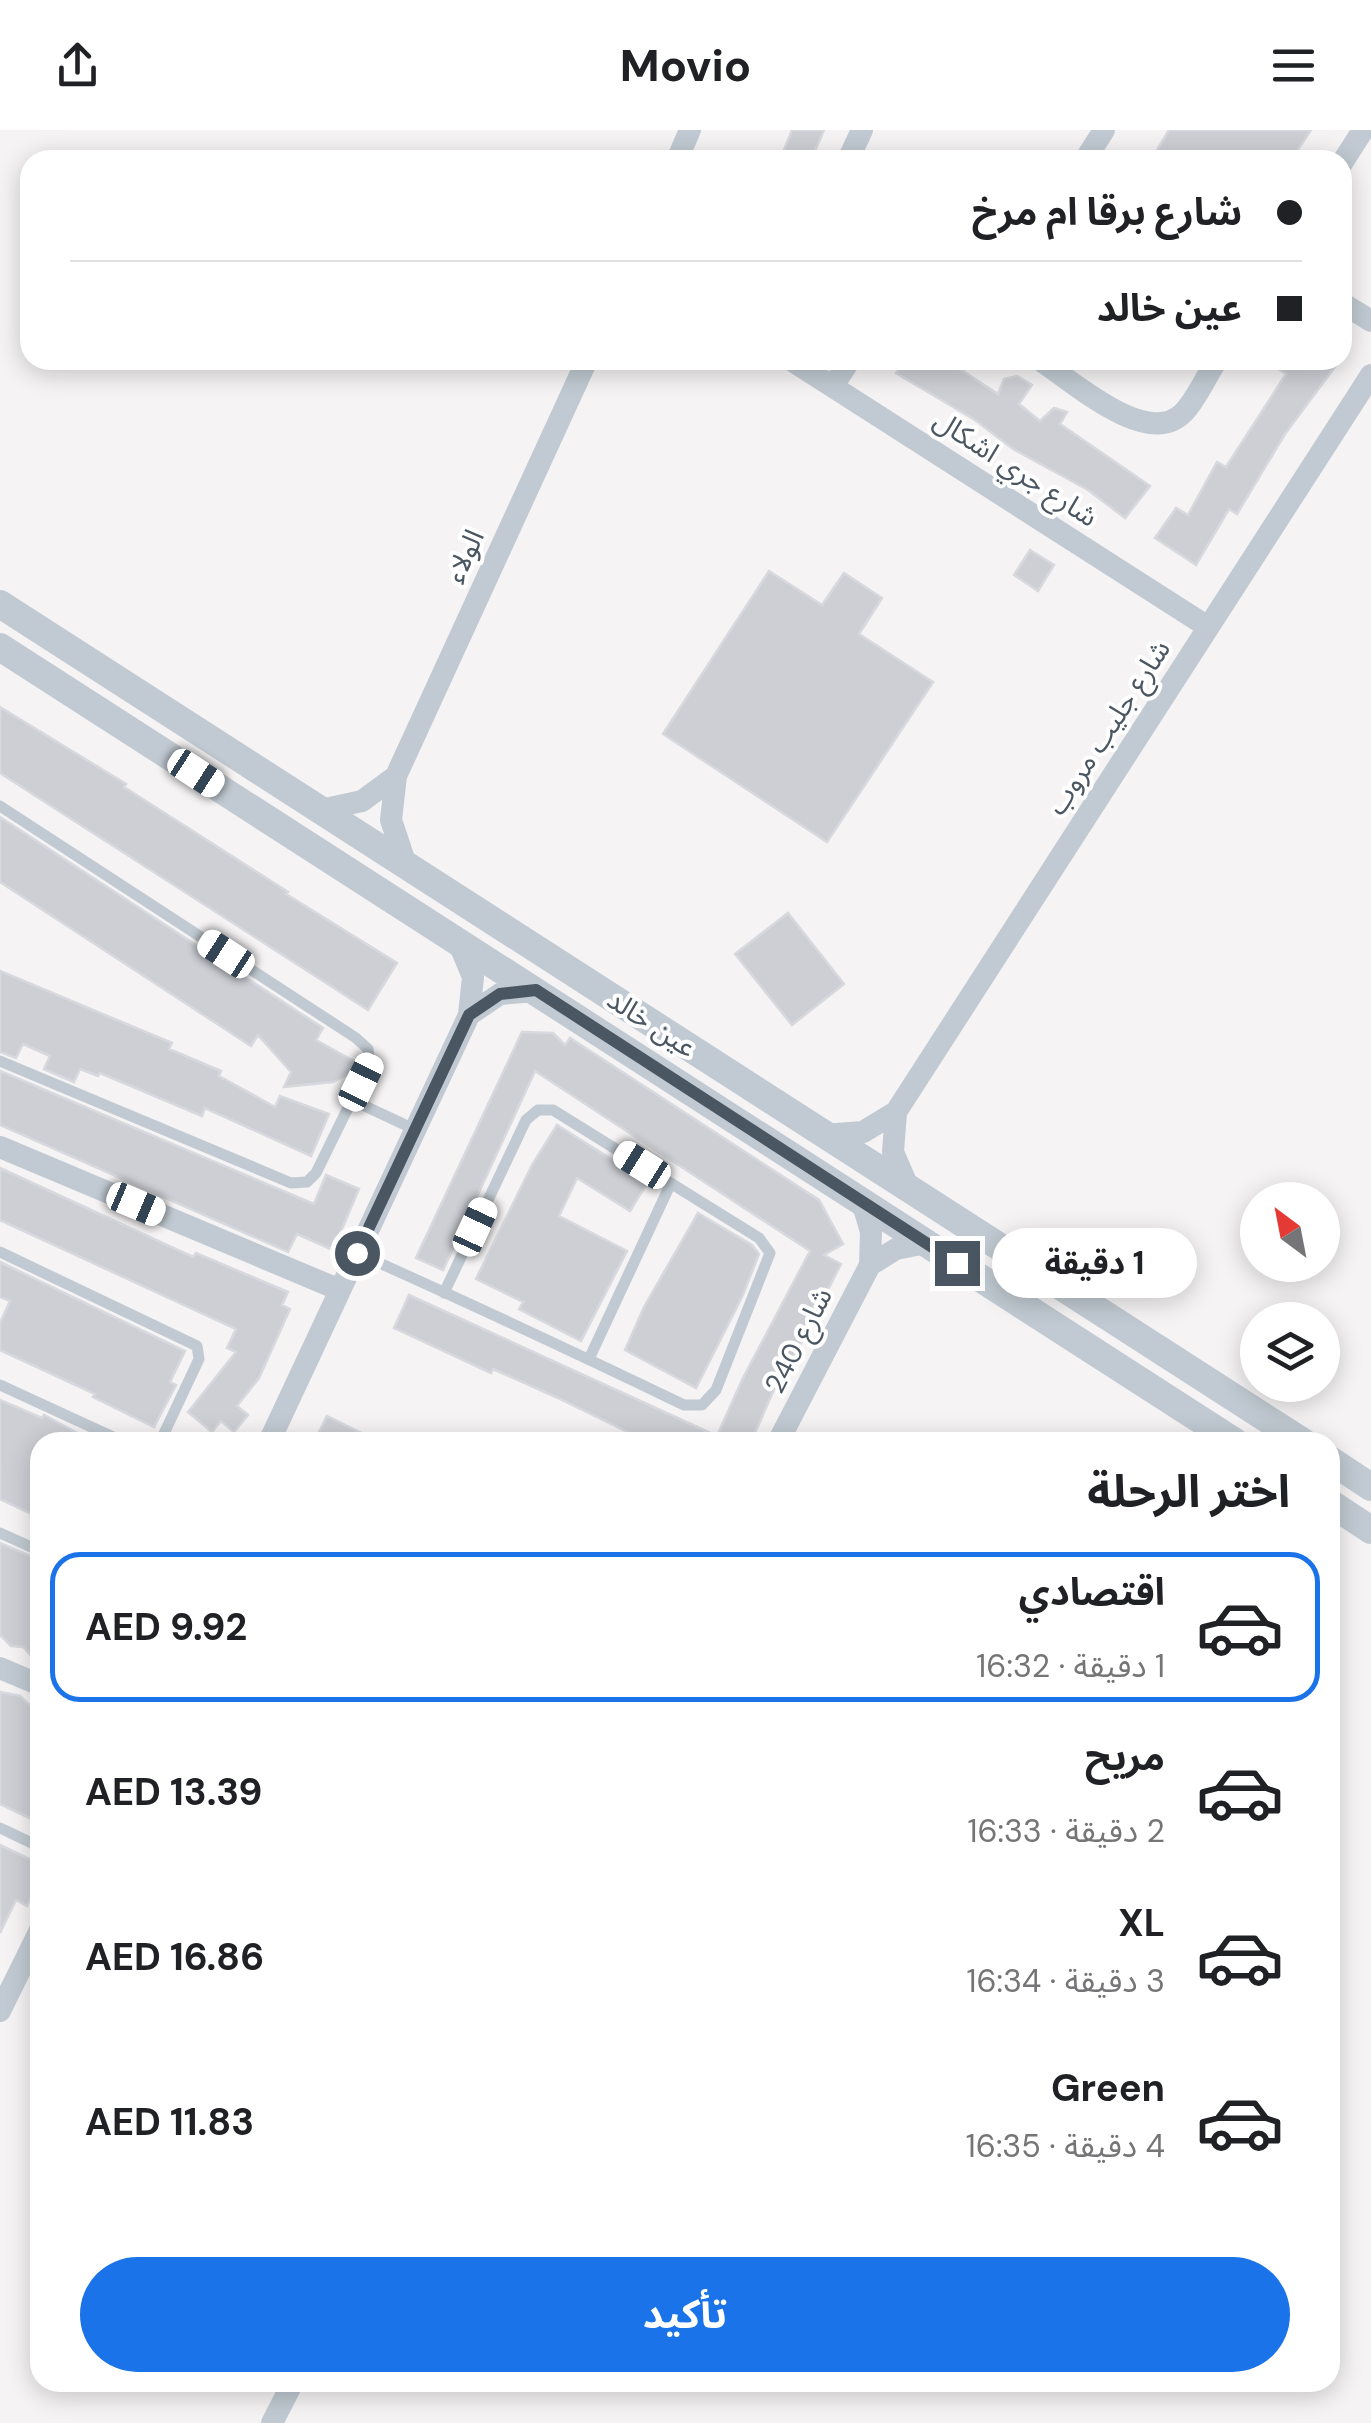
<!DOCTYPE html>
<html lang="ar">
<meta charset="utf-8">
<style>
:root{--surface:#fff;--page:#f2f2f2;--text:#202124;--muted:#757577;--line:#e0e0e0;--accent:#1a73e8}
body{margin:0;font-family:"DM Sans","Noto Sans Arabic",sans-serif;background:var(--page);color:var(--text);direction:rtl;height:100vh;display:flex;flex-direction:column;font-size:38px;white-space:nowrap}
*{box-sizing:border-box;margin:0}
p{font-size:32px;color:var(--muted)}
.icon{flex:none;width:55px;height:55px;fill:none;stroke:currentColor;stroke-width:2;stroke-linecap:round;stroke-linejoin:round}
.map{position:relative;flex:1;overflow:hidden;direction:ltr}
.panel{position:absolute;left:30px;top:1302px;width:1310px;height:960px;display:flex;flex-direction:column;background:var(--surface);border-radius:30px;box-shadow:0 5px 25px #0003;direction:rtl}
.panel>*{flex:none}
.hud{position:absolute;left:20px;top:20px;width:1332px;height:220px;border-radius:30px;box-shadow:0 5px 25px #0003;direction:rtl;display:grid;align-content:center;height:220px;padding:0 50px;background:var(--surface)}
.needle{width:65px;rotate:328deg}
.buttons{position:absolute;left:1240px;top:1052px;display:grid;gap:20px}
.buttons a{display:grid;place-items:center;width:100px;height:100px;border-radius:50%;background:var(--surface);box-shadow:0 5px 25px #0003;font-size:50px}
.end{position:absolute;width:45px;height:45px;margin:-22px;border:12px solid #4a5661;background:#fff;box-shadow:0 0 0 5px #fff}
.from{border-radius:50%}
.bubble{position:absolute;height:70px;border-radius:35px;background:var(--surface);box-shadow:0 5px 25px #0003;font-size:32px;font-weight:700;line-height:70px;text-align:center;direction:rtl}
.car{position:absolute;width:30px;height:60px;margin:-30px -15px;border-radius:12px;box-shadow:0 0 8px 2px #0007;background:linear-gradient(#fff 24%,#345 0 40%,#fff 0 76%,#345 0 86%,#fff 0)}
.hud b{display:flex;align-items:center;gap:35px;height:95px;font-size:38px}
.hud b+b{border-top:2px solid var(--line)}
.hud i{width:25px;height:25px;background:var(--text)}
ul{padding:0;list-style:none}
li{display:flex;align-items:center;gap:30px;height:150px;margin:0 20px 15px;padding:0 30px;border:5px solid transparent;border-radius:30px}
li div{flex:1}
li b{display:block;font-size:38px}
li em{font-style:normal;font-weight:700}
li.current{border-color:var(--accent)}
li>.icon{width:90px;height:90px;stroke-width:1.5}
h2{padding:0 50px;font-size:45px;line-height:120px}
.cta{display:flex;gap:20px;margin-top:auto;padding:20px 50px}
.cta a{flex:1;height:115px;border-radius:60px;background:var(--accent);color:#fff;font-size:40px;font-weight:700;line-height:115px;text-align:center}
header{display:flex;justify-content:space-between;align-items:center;height:130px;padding:0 50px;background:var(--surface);font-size:45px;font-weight:700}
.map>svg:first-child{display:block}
</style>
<header><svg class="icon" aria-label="menu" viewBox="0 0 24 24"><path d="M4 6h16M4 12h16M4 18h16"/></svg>Movio<svg class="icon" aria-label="share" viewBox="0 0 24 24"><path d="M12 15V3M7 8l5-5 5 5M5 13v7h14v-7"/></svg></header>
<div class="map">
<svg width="1371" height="2293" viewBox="0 0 1371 2293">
<rect width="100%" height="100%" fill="#f5f3f3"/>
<path fill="#cdcfd5" stroke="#d7d9de" stroke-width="2.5" d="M792,0H824L811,30H790L792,24L784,20Z
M1169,0H1311L1291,30H1151Z
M905,230H946L998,264L1004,249L1017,246L1032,255L1019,274L1040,291L1054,278L1067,282L1060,294L1150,356L1125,388L1088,360L1013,319L975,290L896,243Z
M1265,230H1340L1285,304L1237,384L1229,379L1196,435L1155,408L1176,378L1188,385L1217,332L1226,337L1286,244Z
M1030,420L1054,435L1038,461L1014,445Z
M769,441L822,475L844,443L882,468L859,504L933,552L827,712L663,604Z
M0,577L126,654L124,657L288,762L286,764L397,833L368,880L0,643Z
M0,687L323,898L316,910L359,934L356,940L333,952L284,957L291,942L258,905L251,916L0,752Z
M788,783L844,854L792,895L735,824Z
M0,841L172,913L169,919L221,941L219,946L275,977L280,966L329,984L311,1026L205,978L202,986L100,943L98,946L80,939L74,952L44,939L50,926L23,914L16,928L0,922Z
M522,902L553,903L565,915L570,908L819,1070L843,1114L824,1125L841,1134L779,1257L776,1255L751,1312H648L558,1268L493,1239L491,1243L394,1198L409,1165L717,1306L742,1250L810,1121L535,941L443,1140L416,1128Z
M0,941L314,1074L326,1045L359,1059L333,1120L297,1104L288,1122L0,995Z
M557,995L648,1052L630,1081L577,1048L559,1086L627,1121L581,1211L519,1179L523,1172L476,1149L532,1035Z
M0,1038L193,1127L196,1123L288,1162L282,1175L290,1179L259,1248L237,1276L248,1285L234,1302L221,1291L212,1302L188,1282L236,1222L227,1218L236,1199L0,1090Z
M698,1083L752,1115L759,1124L742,1167L696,1258L625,1220L644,1177Z
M0,1132L185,1221L170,1252L176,1255L154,1297L93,1267L95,1264L0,1220V1193L10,1171L0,1167Z
M0,1270L42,1288L44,1285L94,1312H40V1388L0,1369Z
M327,1286L380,1312H314Z
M0,1413L40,1430V1535L23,1517L11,1516L0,1505Z
M0,1562L20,1566L40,1585V1693L0,1674Z
M0,1715L40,1734V1748L27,1776L16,1770L0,1803Z"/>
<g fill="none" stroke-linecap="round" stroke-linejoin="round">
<path stroke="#c1cad2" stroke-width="11" d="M0,676L356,908L368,919L370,933L316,1043L307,1052L291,1053L0,931
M352,970L416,1000
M0,1122L197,1216L199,1229L160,1312
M357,1123C467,1172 576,1223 684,1275H702L716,1260L770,1123L759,1108L553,980H538L526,990L444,1163
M589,1229L671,1053
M0,1255L124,1312
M0,1403L40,1421
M0,1698L40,1717"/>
<path stroke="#c1cad2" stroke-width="22" d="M677,30L690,0
M848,30L862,0
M1085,30L1104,0
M1342,33L1363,0
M1342,173L1371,191
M791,230L1208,497
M1040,230C1072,251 1147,319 1183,283C1197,269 1206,246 1217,230
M833,256L850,230
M321,680L362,671L396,646
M405,732L391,690L396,646L587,230
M469,885L500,864L536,861
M896,982L893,1022L909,1059
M824,1005L863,1002L896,982L1371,245
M0,1017L340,1160
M870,1135L896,1119L926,1113
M269,1312L469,885L473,847L458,811
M778,1312L870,1135L871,1102L862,1071
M0,1538L40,1555
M0,1881L40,1800
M272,2293L293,2252"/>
<path stroke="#c1cad2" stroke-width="28" d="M0,474L1303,1312
M0,517L1235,1312
M1330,1330L1371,1357
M1330,1373L1371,1400"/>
</g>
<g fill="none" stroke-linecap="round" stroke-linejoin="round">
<path stroke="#4a5661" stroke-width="12" d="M357,1123L469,885L500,864L536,860L957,1133"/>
</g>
<g text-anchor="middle" stroke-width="8" stroke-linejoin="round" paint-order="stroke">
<g font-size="28" fill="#4a5661" stroke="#fff">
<text transform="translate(1016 338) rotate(33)" y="10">شارع جري اشكال</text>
<text transform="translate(464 426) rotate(-65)" y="10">الولاء</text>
<text transform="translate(1108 597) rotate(-57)" y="10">شارع جليب مروب</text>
<text transform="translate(652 893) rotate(33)" y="10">عين خالد</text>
<text transform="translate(798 1210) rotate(-63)" y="10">شارع 240</text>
</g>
</g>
</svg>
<div class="buttons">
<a><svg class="needle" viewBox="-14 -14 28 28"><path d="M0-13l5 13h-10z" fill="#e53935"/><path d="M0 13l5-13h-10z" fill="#757577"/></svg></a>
<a><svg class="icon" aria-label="layers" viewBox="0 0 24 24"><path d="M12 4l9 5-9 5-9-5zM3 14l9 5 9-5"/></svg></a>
</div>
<i class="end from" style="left:357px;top:1123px"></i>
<i class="end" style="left:957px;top:1133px"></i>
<div class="bubble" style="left:992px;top:1098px;width:205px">1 دقيقة</div>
<i class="car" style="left:196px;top:643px;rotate:123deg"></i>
<i class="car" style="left:226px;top:824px;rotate:303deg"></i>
<i class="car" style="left:361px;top:952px;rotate:26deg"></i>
<i class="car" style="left:642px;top:1035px;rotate:302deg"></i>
<i class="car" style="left:136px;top:1074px;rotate:113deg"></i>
<i class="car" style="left:475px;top:1097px;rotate:25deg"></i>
<div class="hud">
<b><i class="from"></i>شارع برقا ام مرخ</b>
<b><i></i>عين خالد</b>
</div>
<section class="panel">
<h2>اختر الرحلة</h2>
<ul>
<li class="current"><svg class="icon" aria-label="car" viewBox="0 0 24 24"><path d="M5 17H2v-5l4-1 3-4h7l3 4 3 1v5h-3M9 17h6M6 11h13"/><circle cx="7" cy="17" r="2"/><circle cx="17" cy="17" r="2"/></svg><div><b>اقتصادي</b><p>1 دقيقة · 16:32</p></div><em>AED 9.92</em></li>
<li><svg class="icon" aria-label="car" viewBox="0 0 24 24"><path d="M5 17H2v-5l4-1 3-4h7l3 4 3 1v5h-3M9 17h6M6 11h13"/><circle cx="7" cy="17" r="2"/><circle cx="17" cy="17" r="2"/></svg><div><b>مريح</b><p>2 دقيقة · 16:33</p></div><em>AED 13.39</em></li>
<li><svg class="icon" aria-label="car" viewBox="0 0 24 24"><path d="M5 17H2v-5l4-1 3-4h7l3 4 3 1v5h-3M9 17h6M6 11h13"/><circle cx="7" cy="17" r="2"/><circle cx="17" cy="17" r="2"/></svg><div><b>XL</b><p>3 دقيقة · 16:34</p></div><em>AED 16.86</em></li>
<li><svg class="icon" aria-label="car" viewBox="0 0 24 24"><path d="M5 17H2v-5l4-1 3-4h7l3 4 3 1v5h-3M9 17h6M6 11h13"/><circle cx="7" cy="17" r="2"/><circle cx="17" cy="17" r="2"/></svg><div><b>Green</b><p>4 دقيقة · 16:35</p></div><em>AED 11.83</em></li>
</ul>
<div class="cta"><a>تأكيد</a></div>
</section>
</div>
